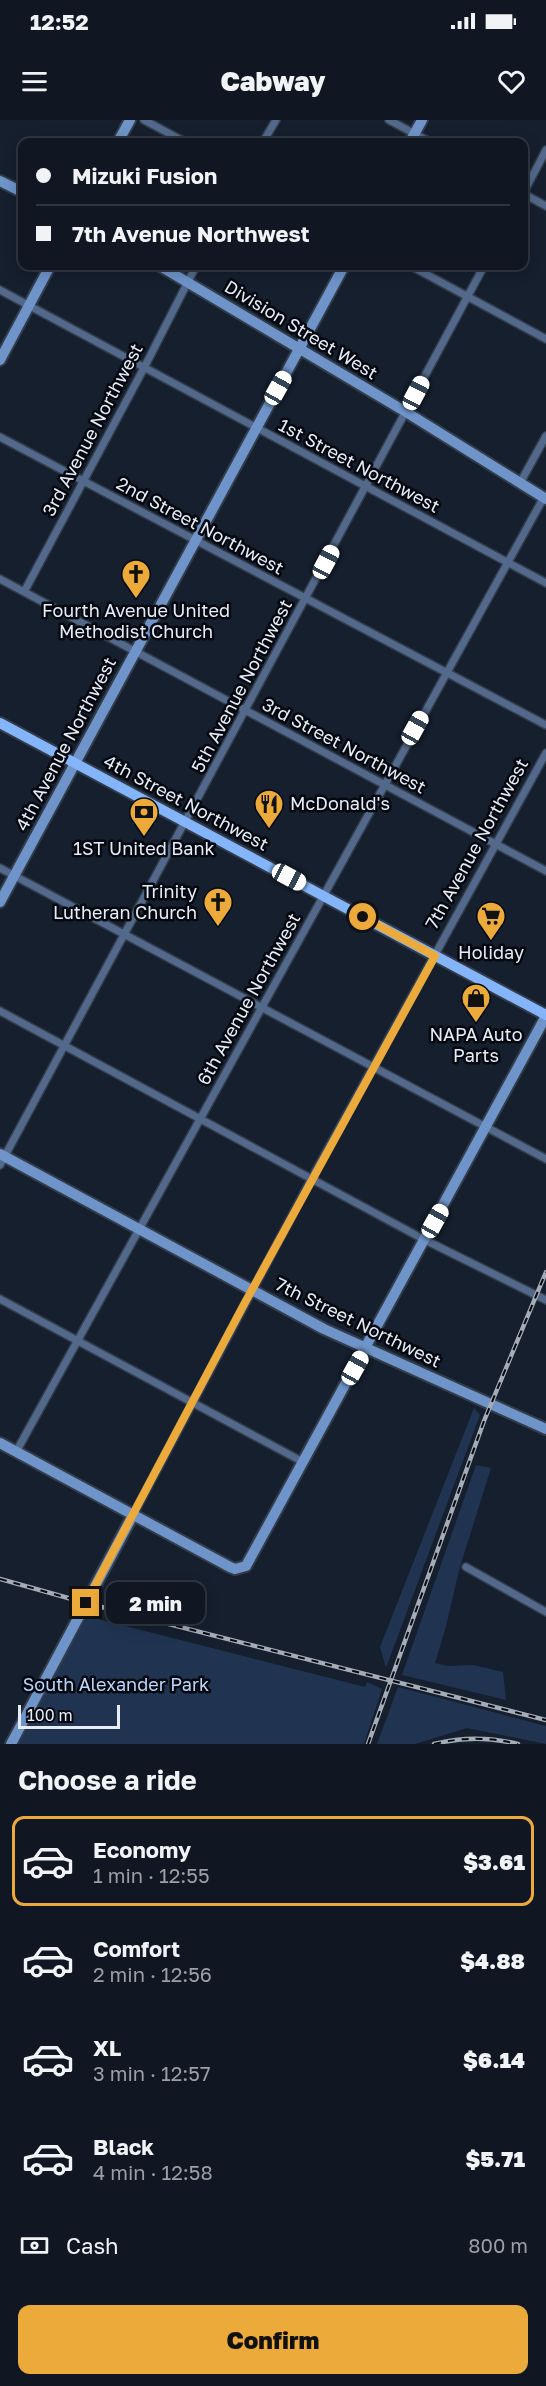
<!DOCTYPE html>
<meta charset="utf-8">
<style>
:root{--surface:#101722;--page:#1e242f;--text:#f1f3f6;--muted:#9c9fa5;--line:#303640;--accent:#ebaa39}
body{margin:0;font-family:"Golos Text",sans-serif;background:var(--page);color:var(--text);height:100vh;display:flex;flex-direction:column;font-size:22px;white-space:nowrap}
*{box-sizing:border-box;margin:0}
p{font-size:20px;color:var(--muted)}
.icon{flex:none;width:33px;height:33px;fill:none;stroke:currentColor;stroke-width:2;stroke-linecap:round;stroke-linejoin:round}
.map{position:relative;height:1624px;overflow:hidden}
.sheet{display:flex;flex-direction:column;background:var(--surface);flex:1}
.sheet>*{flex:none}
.hud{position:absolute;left:18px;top:18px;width:510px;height:132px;border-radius:12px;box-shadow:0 3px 15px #0003,0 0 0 2px var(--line);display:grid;align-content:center;height:132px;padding:0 18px;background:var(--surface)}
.scale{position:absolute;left:18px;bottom:15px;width:102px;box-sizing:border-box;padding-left:6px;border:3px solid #e6edf8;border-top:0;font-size:16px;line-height:21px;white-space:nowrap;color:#e6edf8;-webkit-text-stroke:4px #05090f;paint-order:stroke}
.end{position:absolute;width:27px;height:27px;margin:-14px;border:8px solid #ebaa39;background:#111;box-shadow:0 0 0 3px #111}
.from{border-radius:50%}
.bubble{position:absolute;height:42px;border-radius:12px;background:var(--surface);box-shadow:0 3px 15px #0003,0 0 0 2px var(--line);font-size:20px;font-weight:800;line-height:42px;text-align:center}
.car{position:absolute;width:18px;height:36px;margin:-18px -9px;border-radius:8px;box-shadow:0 0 4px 2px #0007;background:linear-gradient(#fff 24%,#345 0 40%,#fff 0 76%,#345 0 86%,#fff 0)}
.hud b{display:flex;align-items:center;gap:21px;height:57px;font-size:22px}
.hud b+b{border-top:2px solid var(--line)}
.hud i{width:15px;height:15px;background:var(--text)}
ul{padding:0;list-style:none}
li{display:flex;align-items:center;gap:18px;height:90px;margin:0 12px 9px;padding:0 6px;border:3px solid transparent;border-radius:12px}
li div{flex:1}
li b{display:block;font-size:22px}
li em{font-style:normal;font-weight:800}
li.on{border-color:var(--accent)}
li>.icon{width:54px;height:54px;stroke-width:1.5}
h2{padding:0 18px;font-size:27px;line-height:72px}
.pay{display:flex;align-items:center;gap:15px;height:66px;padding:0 18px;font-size:22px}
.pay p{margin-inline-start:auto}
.button{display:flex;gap:12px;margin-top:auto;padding:12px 18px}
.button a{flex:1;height:69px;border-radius:12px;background:var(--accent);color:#111;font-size:24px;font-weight:800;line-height:69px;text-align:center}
.status{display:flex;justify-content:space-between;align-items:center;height:42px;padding:0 30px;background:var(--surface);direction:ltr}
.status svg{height:16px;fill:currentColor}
header{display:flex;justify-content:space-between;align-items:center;height:78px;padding:0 18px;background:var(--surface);font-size:27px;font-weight:800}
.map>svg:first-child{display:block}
</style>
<div class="status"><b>12:52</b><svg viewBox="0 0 49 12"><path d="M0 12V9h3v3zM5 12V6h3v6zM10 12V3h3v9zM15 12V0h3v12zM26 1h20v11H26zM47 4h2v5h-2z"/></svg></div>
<header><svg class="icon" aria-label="menu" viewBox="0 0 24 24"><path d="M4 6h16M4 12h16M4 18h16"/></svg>Cabway<svg class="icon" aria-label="heart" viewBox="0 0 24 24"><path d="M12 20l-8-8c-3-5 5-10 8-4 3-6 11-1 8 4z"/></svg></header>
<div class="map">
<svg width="546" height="1624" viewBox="0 0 546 1624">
<rect width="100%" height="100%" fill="#151f2e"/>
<path fill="#203451" d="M474,1288L480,1295L386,1548L380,1527Z
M476,1345L491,1348L460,1447L445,1510L435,1543L448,1546L473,1545L503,1552L506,1580L402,1555Z
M86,1496L365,1567L367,1562L382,1569L364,1624H15Z
M398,1567L546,1606V1624L467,1608L415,1624H377Z"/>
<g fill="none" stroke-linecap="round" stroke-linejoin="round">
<g stroke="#323c4a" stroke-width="10">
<path id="street" d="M144,0L185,22
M389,0L430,22
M263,22L276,0
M524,72L546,30
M524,74L546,86
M411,146L546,219
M0,170L546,463
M0,317L546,605
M520,363L546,316
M0,459L546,751
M24,472L144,248L196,146
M0,748L546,1039
M0,891L425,1120L546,1180
M0,1045L484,146
M0,1179L303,1342
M16,1332L544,377
M133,1395L312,1058L546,633
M466,1447L546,1492"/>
</g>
<g stroke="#323c4a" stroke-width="14">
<path id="secondary" d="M118,22L130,0
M410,22L422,0
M0,61L22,72
M160,146L406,292L546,379
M0,240L50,146
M0,782L344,146
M0,1034L324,1209L546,1309
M0,1323L230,1447L235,1449L246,1446L546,896
M11,1624L133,1395"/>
</g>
<g stroke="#323c4a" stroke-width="14">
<path id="primary" d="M0,603L546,895"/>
</g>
<use href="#street" stroke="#52698b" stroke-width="7"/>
<use href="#secondary" stroke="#6e94c9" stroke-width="10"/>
<use href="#primary" stroke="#84b5fa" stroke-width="10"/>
<g stroke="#a4acb8" stroke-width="4.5">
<path id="rail" d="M0,1459L86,1483L546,1600
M368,1624L484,1301L546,1152
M434,1624C463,1617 488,1617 518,1624"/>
</g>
<use href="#rail" stroke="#05090f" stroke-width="2" stroke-dasharray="7" stroke-linecap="butt"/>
</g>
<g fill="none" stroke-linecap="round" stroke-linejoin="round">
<path stroke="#ebaa39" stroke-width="8" d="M86,1483L242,1188L435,836L363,797"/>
</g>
<defs>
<g id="church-pin" transform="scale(1.5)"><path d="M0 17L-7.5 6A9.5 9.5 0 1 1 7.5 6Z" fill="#ebaa39" stroke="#05090f"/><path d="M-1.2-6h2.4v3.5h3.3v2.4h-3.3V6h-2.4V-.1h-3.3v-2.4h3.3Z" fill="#111"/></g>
<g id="restaurant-pin" transform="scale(1.5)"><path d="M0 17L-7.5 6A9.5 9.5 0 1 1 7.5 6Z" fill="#ebaa39" stroke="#05090f"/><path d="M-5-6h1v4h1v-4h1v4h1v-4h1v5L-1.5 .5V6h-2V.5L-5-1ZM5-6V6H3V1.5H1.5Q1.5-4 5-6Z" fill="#111"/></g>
<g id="bank-pin" transform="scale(1.5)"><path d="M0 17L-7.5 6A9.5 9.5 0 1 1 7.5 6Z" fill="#ebaa39" stroke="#05090f"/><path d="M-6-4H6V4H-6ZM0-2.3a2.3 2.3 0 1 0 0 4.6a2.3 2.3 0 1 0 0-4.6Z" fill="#111"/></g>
<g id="supermarket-pin" transform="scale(1.5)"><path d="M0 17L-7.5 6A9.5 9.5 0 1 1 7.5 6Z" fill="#ebaa39" stroke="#05090f"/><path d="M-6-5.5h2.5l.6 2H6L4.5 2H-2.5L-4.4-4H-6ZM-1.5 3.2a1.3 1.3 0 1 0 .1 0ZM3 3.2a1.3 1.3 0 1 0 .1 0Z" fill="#111"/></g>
<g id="shop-pin" transform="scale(1.5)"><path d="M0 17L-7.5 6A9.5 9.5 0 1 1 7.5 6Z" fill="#ebaa39" stroke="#05090f"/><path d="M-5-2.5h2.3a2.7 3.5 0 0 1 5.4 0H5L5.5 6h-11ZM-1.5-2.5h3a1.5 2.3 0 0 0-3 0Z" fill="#111"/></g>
</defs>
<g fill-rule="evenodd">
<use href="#church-pin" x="136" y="454"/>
<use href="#restaurant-pin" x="269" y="684"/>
<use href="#bank-pin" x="144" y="692"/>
<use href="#church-pin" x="218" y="782"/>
<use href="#supermarket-pin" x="491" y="796"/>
<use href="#shop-pin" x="476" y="878"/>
</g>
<g text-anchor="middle" stroke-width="5" stroke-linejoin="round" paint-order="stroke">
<g font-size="18" fill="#e6edf8" stroke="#05090f">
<text transform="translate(301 210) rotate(31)" y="6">Division Street West</text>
<text transform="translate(93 310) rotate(-62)" y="6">3rd Avenue Northwest</text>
<text transform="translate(359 346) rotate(28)" y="6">1st Street Northwest</text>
<text transform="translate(200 406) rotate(28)" y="6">2nd Street Northwest</text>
<text transform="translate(242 566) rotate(-62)" y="6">5th Avenue Northwest</text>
<text transform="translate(66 624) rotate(-62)" y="6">4th Avenue Northwest</text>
<text transform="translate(344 626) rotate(28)" y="6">3rd Street Northwest</text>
<text transform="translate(186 683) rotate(28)" y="6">4th Street Northwest</text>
<text transform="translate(477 724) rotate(-61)" y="6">7th Avenue Northwest</text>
<text transform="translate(249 879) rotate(-61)" y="6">6th Avenue Northwest</text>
<text transform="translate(358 1203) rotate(26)" y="6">7th Street Northwest</text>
</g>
<g font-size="18" fill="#e6edf8" stroke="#05090f">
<text x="136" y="497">Fourth Avenue United<tspan x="136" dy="21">Methodist Church</tspan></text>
<text x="290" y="690" text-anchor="start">McDonald's</text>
<text x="144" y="735">1ST United Bank</text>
<text x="197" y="778" text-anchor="end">Trinity<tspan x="197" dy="21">Lutheran Church</tspan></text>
<text x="491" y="839">Holiday</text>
<text x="476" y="921">NAPA Auto<tspan x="476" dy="21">Parts</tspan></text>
</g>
<g font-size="18" fill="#bad6fd" stroke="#05090f">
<text x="116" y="1571">South Alexander Park</text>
</g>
</g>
</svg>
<div class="scale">100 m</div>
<i class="end from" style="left:363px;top:797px"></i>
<i class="end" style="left:86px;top:1483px"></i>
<div class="bubble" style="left:106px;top:1462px;width:99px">2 min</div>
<i class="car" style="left:278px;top:268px;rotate:29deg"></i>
<i class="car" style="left:416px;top:273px;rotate:28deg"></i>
<i class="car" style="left:326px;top:442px;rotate:28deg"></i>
<i class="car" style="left:415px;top:608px;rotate:29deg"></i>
<i class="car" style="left:289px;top:757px;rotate:118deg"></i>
<i class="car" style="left:435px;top:1101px;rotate:29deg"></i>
<i class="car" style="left:355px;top:1248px;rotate:29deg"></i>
<div class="hud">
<b><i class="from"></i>Mizuki Fusion</b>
<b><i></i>7th Avenue Northwest</b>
</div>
</div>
<section class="sheet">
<h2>Choose a ride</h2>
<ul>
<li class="on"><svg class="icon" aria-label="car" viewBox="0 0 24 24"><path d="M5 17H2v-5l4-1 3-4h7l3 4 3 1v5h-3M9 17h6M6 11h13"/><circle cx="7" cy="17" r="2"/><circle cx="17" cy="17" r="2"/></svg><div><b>Economy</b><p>1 min · 12:55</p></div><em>$3.61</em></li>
<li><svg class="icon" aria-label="car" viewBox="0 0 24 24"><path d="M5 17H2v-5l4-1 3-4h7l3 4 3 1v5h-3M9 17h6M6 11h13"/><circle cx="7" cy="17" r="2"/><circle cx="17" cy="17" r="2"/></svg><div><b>Comfort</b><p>2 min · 12:56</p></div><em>$4.88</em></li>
<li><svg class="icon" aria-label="car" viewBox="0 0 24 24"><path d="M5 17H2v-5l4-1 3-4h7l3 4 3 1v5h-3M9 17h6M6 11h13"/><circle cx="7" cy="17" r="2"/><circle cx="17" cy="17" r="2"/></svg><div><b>XL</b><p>3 min · 12:57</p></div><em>$6.14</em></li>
<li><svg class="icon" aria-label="car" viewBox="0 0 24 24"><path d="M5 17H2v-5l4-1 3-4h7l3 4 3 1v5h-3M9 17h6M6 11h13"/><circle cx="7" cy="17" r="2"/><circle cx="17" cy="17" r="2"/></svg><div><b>Black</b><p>4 min · 12:58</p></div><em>$5.71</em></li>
</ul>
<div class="pay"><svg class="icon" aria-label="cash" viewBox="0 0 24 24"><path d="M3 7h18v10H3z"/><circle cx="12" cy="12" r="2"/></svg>Cash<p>800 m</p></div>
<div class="button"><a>Confirm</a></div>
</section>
